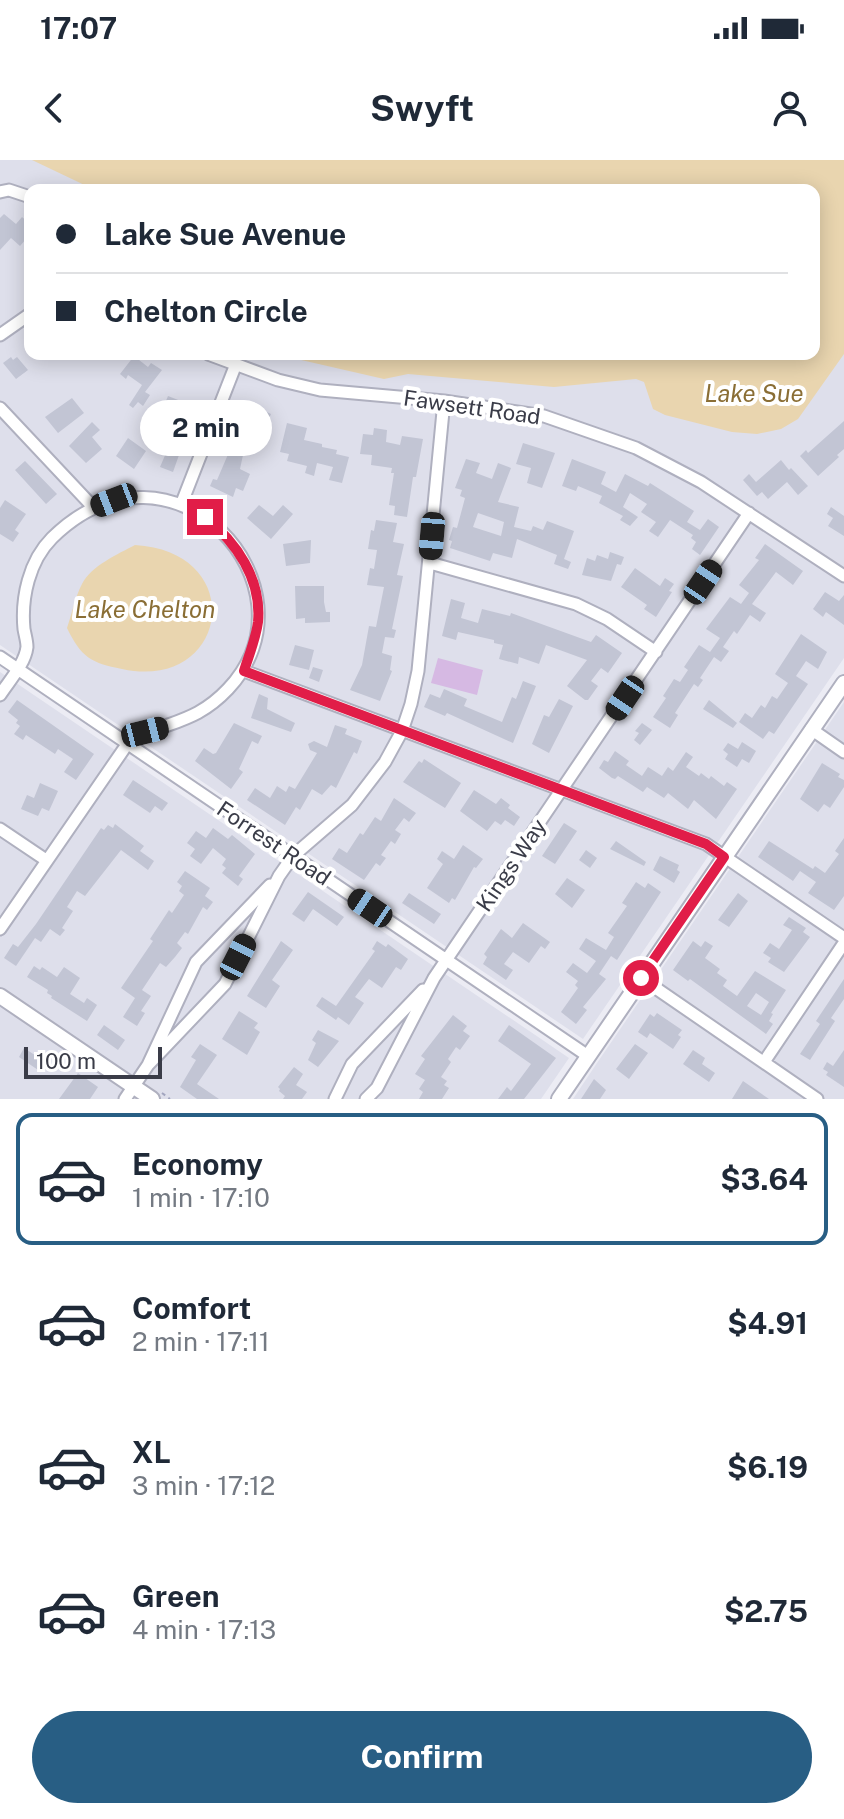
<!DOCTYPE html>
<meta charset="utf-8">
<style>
:root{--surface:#fff;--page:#f2f2f3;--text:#1f2937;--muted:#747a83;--line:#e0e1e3;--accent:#285e84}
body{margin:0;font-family:"Public Sans",sans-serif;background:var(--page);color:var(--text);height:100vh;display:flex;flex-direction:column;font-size:30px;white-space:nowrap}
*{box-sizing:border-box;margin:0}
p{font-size:26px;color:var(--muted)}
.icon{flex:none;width:44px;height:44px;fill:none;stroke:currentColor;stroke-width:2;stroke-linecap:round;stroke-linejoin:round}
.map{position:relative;height:939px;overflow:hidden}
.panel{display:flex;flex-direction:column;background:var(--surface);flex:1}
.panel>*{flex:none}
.guide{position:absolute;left:24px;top:24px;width:796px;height:176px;border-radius:16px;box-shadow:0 4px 20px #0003;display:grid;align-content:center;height:176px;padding:0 32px;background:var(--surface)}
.scale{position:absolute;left:24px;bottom:20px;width:138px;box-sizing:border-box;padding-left:8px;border:4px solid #3a3c48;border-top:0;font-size:22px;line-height:28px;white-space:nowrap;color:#3a3c48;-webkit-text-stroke:6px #fff;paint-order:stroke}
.end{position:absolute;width:36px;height:36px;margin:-18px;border:10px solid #e11d48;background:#fff;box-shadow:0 0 0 4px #fff}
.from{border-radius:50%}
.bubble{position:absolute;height:56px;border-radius:28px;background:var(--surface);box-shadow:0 4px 20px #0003;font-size:26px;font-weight:700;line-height:56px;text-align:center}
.car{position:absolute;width:24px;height:48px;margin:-24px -12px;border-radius:10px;box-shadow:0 0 6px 2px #0007;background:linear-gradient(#222 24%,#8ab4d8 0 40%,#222 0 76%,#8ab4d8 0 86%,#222 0)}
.guide b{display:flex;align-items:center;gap:28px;height:76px;font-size:30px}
.guide b+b{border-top:2px solid var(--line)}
.guide i{width:20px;height:20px;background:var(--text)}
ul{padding:14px 0 0;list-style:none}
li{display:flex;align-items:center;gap:24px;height:132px;margin:0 16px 12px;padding:0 16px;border:4px solid transparent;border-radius:16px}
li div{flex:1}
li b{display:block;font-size:30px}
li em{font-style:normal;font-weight:700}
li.on{border-color:var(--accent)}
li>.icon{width:72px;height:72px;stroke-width:1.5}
.cta{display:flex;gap:16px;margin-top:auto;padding:16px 32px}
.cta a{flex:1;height:92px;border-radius:48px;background:var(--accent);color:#fff;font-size:32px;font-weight:700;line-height:92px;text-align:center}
.status{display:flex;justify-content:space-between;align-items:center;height:56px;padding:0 40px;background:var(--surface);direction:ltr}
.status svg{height:22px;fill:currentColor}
header{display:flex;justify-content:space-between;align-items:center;height:104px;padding:0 32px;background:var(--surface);font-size:36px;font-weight:700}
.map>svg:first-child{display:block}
</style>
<div class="status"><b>17:07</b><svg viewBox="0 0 49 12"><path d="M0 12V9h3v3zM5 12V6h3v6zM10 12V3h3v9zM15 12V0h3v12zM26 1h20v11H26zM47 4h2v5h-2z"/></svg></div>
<header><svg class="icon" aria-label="back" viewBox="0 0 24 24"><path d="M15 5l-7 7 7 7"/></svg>Swyft<svg class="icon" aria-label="person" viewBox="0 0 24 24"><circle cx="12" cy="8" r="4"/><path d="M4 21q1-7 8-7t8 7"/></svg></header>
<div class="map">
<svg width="844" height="939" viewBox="0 0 844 939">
<rect width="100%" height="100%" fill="#ececf4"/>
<path fill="#dedfeb" d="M0,0H294L300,30H30V194H814V30L844,0V498L583,879L0,485Z
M0,512L569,898L541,939H0Z
M844,542V939H573L597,903Z"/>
<path fill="#d6b9e3" d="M438,498L483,510L477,535L431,523Z"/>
<path fill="#e9d5af" d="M32,0H844V194L798,259L781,269L757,274L732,272L665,255L653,249L644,222L636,219L554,227L408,214L384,219L275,194H814V30H95Z
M135,385C250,392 229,532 122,509C91,503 81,497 67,468C72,454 75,437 82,424C91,406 118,394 135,385Z"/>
<path fill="#c2c5d4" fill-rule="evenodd" d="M4,54L16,64L22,57L30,64V81L27,78L20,86L11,78L0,90V58Z
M134,196L148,207L151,203L162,210L145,232L150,235L143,246L138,242L133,248L129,245L142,225L128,215L126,219L120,214Z
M11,197L13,200L17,197L28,210L16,219L3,203Z
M168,236L196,247L173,312L160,307L172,279L168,278L175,258L166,255L168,250L163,248Z
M72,238L84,253L58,273L45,257Z
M248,243L271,254L263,271L258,268L257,272L254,271L243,295L240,309L250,314L243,331L236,328L233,337L210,326L213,319L217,320L241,264L242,259L233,255L238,244L246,248Z
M844,261V289L837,295L839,297L818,316L800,296L806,290L808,293Z
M92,262L100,270L92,277L102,289L86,303L69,286Z
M287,263L307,268L304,280L322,284V287L337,290L336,294L349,297L342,323L329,320L333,307L317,303L314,316L305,313L307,306L287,301L289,294L280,292Z
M374,268L387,270L386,282L400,285L402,276L423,279L416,317H413L407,357L394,355L395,346L389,345L394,313H391L392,308L371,305L372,295L360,294L363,274L373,275Z
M128,278L146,291L134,309L116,296Z
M523,283L555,293L542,328L527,323L531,308L516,304Z
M466,299L480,303L476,313L492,319L498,303L511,308L498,342L519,347L514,367L531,371L533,366L543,370L547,361L574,371L564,399L571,402L568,409L554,404L557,395L517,379L512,398L493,393L490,401L450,388L452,381L449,380L453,367L457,368L465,338L460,336L462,330L455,328ZM478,353L504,362L501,376L473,367Z
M572,299L606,312L601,324L616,332L625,314L648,326L650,323L694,351L687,362L700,370L708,359L719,367L700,395L692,389L696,382L691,378L693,375L670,360L658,377L649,371L656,362L641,352L647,344L630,333L623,347L638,357L630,366L620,360L623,356L599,343L602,336L578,326L576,331L562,326Z
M781,300L789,310L791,308L808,326L798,335L787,322L768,339L762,332L757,336L743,320L749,314L756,322Z
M25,301L57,334L46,344L15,310Z
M5,340L26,354L15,370L19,373L13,382L0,374V348Z
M259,345L273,356L283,345L293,354L271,379L247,358Z
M831,347L844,356V376L828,366L833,358L827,354Z
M376,360L397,363L393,382L404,384L397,415L403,416L392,469L396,470L394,478L385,477L382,493L392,496L390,510L392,511L380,541L350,530L362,505L369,466L376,467L384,427L367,425L370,408L374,409L377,390L368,389L371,370L374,371Z
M311,380L310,403L286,406L283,384Z
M765,384L803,411L793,425L776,412L752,444L766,453L760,462L750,455L737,474L734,471L723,487L729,491L721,502L714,497L700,518L703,520L698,527L694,524L675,553L678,555L670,568L653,557L666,538L663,536L674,519L680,522L688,510L684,507L699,485L710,492L720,478L706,469L730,437L741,444L749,433L739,425L759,400L755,398Z
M610,392L624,397L621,405L617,404L611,421L582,415L587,398L595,401L597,395L608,399Z
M635,408L660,426L665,418L674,424L669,431L672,432L656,457L644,449L647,445L621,427Z
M295,426H324V442L326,452H330V462L305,463V458L296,459Z
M825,432L839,441L844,435V465L826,452L823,457L813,449Z
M451,439L465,443L461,458L478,463L482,449L510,456L511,453L591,482L596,475L622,493L608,513L601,508L591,521L598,526L588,540H585L567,526L587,500L546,485L539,504L519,497L518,504L499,499L503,485L494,483V480L458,472L456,480L442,476Z
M801,474L827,492L818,509L806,501L796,516L808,524L774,574L769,571L763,579L739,562L745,553L752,558L761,545L765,548L772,536L777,539L788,523L775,514Z
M295,485L314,490L309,510L289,505Z
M313,507L323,510L319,522L309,518Z
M523,521L536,526L513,583L447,553L445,556L424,547L430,534L440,538L444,529L467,539L464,546L502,562L512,537L516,539Z
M259,534L268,538L267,549L295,563L291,572L251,558Z
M559,539L573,546L549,593L532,584L544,555L549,557Z
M17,540L94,594L76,620L64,612L73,599L58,589L55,594L26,575L23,580L14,574L20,566L16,563L18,560L8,552Z
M709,540L737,563L733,568L703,549Z
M234,563L262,576L258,584L252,581L239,609L243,612L231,629L195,601L204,588L213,594L216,593Z
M642,563L652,570L640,585L634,580L639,573L635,571Z
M335,565L347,569L345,574L362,581L357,594L354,592L336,628L331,625L322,635L312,629L300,650L296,647L285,665L247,640L255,628L270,638L277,626L286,632L289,626L295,629L317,593L310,590L308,584L314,581L327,587Z
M742,582L756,591L749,603L742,599L737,607L725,599L728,594L723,590L728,583L738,589Z
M615,591L629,601L626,605L642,616L648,607L662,616L668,607L673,611L686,592L693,597L686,607L699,616L701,613L709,619L711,616L724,626L727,622L737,629L716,659L694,640L688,649L668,633L664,638L647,627L643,632L618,616L615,619L612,618L599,608L604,600L608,602Z
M424,599L461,623L445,648L403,622L419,601L422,603Z
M822,603L840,614L838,617L844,620V627L830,648L824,644L818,652L800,639Z
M133,620L168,643L162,651L155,646L150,653L123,635Z
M40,623L58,631L49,651L42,648L38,656L21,649L27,635L34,638Z
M474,630L496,644L501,638L510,645L508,648L520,657L514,666L505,660L501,665L495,661L487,671L460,651Z
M394,638L416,653L409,662L404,658L395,670L401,674L395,684L391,681L381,695L386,698L380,706L376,703L364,720L332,699L339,688L347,693L360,673L363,675L375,657L381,661Z
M564,663L577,671L555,704L542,696Z
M115,664L144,686L140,691L154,701L148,710L121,690L85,736L77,731L67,747L73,751L62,768L65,770L60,776L50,769L41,782L35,778L16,806L4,798L13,784L18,787L36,764L101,668L104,670L108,665L113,668Z
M213,668L228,679L232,675L255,694L239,716L243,719L238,726L222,713L226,708L222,705L226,699L213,688L201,704L190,696L195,689L187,683L196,671L206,678Z
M844,678V736L834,750L808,733L816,722L800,711L793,721L758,697L769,681L813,709L815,706L825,713L839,694L835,691Z
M616,681L646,702L644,706L610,689Z
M463,685L483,699L476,708L474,707L455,740L452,738L449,743L427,728L443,704L437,699L442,691L454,699Z
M586,690L597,698L590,708L579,700Z
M660,696L679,705L677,710L680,712L674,723L653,710Z
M185,711L210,728L205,736L213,742L207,750L203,747L188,774L185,772L177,783L182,788L175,797L166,807L160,803L142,830L151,836L141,851L145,853L137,866L123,857L135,838L121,828L153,781L150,779L169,750L172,753L184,735L179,731L182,726L177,722Z
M567,718L585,730L572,748L555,734Z
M636,722L645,728L648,723L661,732L617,800L611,796L599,814L606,819L583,847L587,850L576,864L561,852L578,828L575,825L578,821L566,812L573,803L587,813L596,801L579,789L586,778L606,790L614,777L608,773L627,746L622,743Z
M308,732L344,757L337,766L313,749L304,762L292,754Z
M409,733L441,754L434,764L402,743Z
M738,733L748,741L729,767L718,760Z
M789,757L806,768L803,772L810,777L784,812L768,802L771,798L763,793L770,783L779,789L792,770L783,765Z
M523,763L550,782L545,789L541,786L529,803L513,792L504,804L513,810L506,820L483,804L487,797L484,794L501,769L512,778Z
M281,781L293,790L272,820L280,826L266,848L247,836Z
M377,781L386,787L388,784L408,799L401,810L396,807L382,828L369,819L355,837L364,843L349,865L338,857L336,860L316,846L322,837L336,846L375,791L372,789Z
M693,781L701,787L705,781L713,786L705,798L720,809L717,813L727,820L723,826L737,836L755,811L786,830L771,853L773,854L769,861L773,864L766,874L690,819L688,821L673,810ZM756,833L769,842L761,855L747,846Z
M34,806L40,810L42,807L57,817L64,807L80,818L70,834L84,843L87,838L97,845L87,861L51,838L52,836L47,833L48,830L27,817Z
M844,819V839L831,858L835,861L810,900L800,894L820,864L816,861Z
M239,851L258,863L254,868L260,872L247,895L222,879Z
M657,853L682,870L678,875L681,877L673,889L650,873L647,878L638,872L650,854L654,857Z
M453,855L467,866L463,871L470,876L460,890L456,887L448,899L451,902L441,917L447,921L444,925L449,928L442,939H419L423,932L419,929L425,920L415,914L425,899L421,896Z
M104,865L125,880L118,890L97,875Z
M509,865L556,898L524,939H498L507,927L511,931L531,904L498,881Z
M318,870L339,881L318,907L308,900L316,883L312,880Z
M200,884L217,895L197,924L219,939H197L180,927L196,900L191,897Z
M635,884L648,893L629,919L616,909Z
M24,888L47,903L41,912L19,897Z
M693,890L705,898L702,904L715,913L709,922L683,904Z
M844,890V927L826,915L828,912L823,909L827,902L833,906Z
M294,907L303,914L296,925L307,932L302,939H283L285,936L279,931L280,929L278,927Z
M78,913L98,927L90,939H59Z
M594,919L606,930L600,939H581Z
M743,921L769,939H732Z"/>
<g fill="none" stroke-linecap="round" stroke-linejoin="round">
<g stroke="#afb0bf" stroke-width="15">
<path id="minor" d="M0,32L9,30L30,37
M0,175L30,154
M208,194L278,220L320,230L444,241L544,256L636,288L701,322L844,416
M0,248L94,348
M181,345L236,204
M430,403L576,444L607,459L656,492
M0,497L588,896
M244,511L706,684L844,778
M0,535C9,521 25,504 27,487C27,481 25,475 24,469C21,438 29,401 52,378C172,260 324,427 228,529C194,565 166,560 128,583L0,769
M811,569L844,592
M0,669L46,700
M641,818L817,939
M764,902L844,783
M148,905L225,824L279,716L293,696L352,645L385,602L402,571L411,544L418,511L444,241
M125,939L148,905L196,802L270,725
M335,939L352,904L423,830
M366,939L377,928L434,818L749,353"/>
</g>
<g stroke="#afb0bf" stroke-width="18">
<path id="tertiary" d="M0,836L152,939
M559,939L844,523"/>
</g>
<path stroke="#a2a5bf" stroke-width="2" stroke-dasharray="4 4" stroke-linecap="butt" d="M162,933L170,939"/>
<use href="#minor" stroke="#fff" stroke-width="11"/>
<use href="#tertiary" stroke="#fff" stroke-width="14"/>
</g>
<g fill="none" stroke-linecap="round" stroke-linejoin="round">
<path stroke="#e11d48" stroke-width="10" d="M205,357C236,382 262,419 258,462C256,478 249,495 244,511L706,684L724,697L641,818"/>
</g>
<g text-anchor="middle" stroke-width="8" stroke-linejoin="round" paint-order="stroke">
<g font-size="22" fill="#3a3c48" stroke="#fff">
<text transform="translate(472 247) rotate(8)" y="8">Fawsett Road</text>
<text transform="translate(274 683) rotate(34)" y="8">Forrest Road</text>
<text transform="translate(511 705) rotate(-56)" y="8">Kings Way</text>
</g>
<g font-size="24" font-style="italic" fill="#8a6e35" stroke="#fff">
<text x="754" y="242">Lake Sue</text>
<text x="145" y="458">Lake Chelton</text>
</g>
</g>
</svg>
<div class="scale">100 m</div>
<i class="end from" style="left:641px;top:818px"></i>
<i class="end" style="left:205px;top:357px"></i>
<div class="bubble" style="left:140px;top:240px;width:132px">2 min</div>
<i class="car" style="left:114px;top:340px;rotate:249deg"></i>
<i class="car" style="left:432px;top:376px;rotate:185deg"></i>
<i class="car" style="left:703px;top:422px;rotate:34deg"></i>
<i class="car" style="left:625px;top:538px;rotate:214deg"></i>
<i class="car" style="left:145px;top:572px;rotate:76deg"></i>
<i class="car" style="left:370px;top:748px;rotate:304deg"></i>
<i class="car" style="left:238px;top:797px;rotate:27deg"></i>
<div class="guide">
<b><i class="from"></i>Lake Sue Avenue</b>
<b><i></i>Chelton Circle</b>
</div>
</div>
<section class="panel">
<ul>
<li class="on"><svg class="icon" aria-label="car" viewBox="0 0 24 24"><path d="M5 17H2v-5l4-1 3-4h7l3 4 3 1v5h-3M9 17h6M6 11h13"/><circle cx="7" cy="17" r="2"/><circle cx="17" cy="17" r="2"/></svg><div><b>Economy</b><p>1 min · 17:10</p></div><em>$3.64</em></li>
<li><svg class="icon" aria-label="car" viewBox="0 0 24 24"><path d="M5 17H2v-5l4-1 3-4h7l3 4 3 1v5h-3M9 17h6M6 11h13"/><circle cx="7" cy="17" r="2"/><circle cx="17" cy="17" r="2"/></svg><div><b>Comfort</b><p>2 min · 17:11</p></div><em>$4.91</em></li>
<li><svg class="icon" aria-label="car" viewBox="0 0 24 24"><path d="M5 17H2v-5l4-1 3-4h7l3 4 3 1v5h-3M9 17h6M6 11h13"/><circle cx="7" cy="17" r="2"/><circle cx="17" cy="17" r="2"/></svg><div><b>XL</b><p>3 min · 17:12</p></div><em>$6.19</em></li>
<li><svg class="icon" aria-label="car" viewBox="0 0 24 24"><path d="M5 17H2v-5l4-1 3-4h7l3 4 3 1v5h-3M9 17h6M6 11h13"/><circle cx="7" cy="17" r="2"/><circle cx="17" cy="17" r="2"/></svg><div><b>Green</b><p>4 min · 17:13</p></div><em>$2.75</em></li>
</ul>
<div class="cta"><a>Confirm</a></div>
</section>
